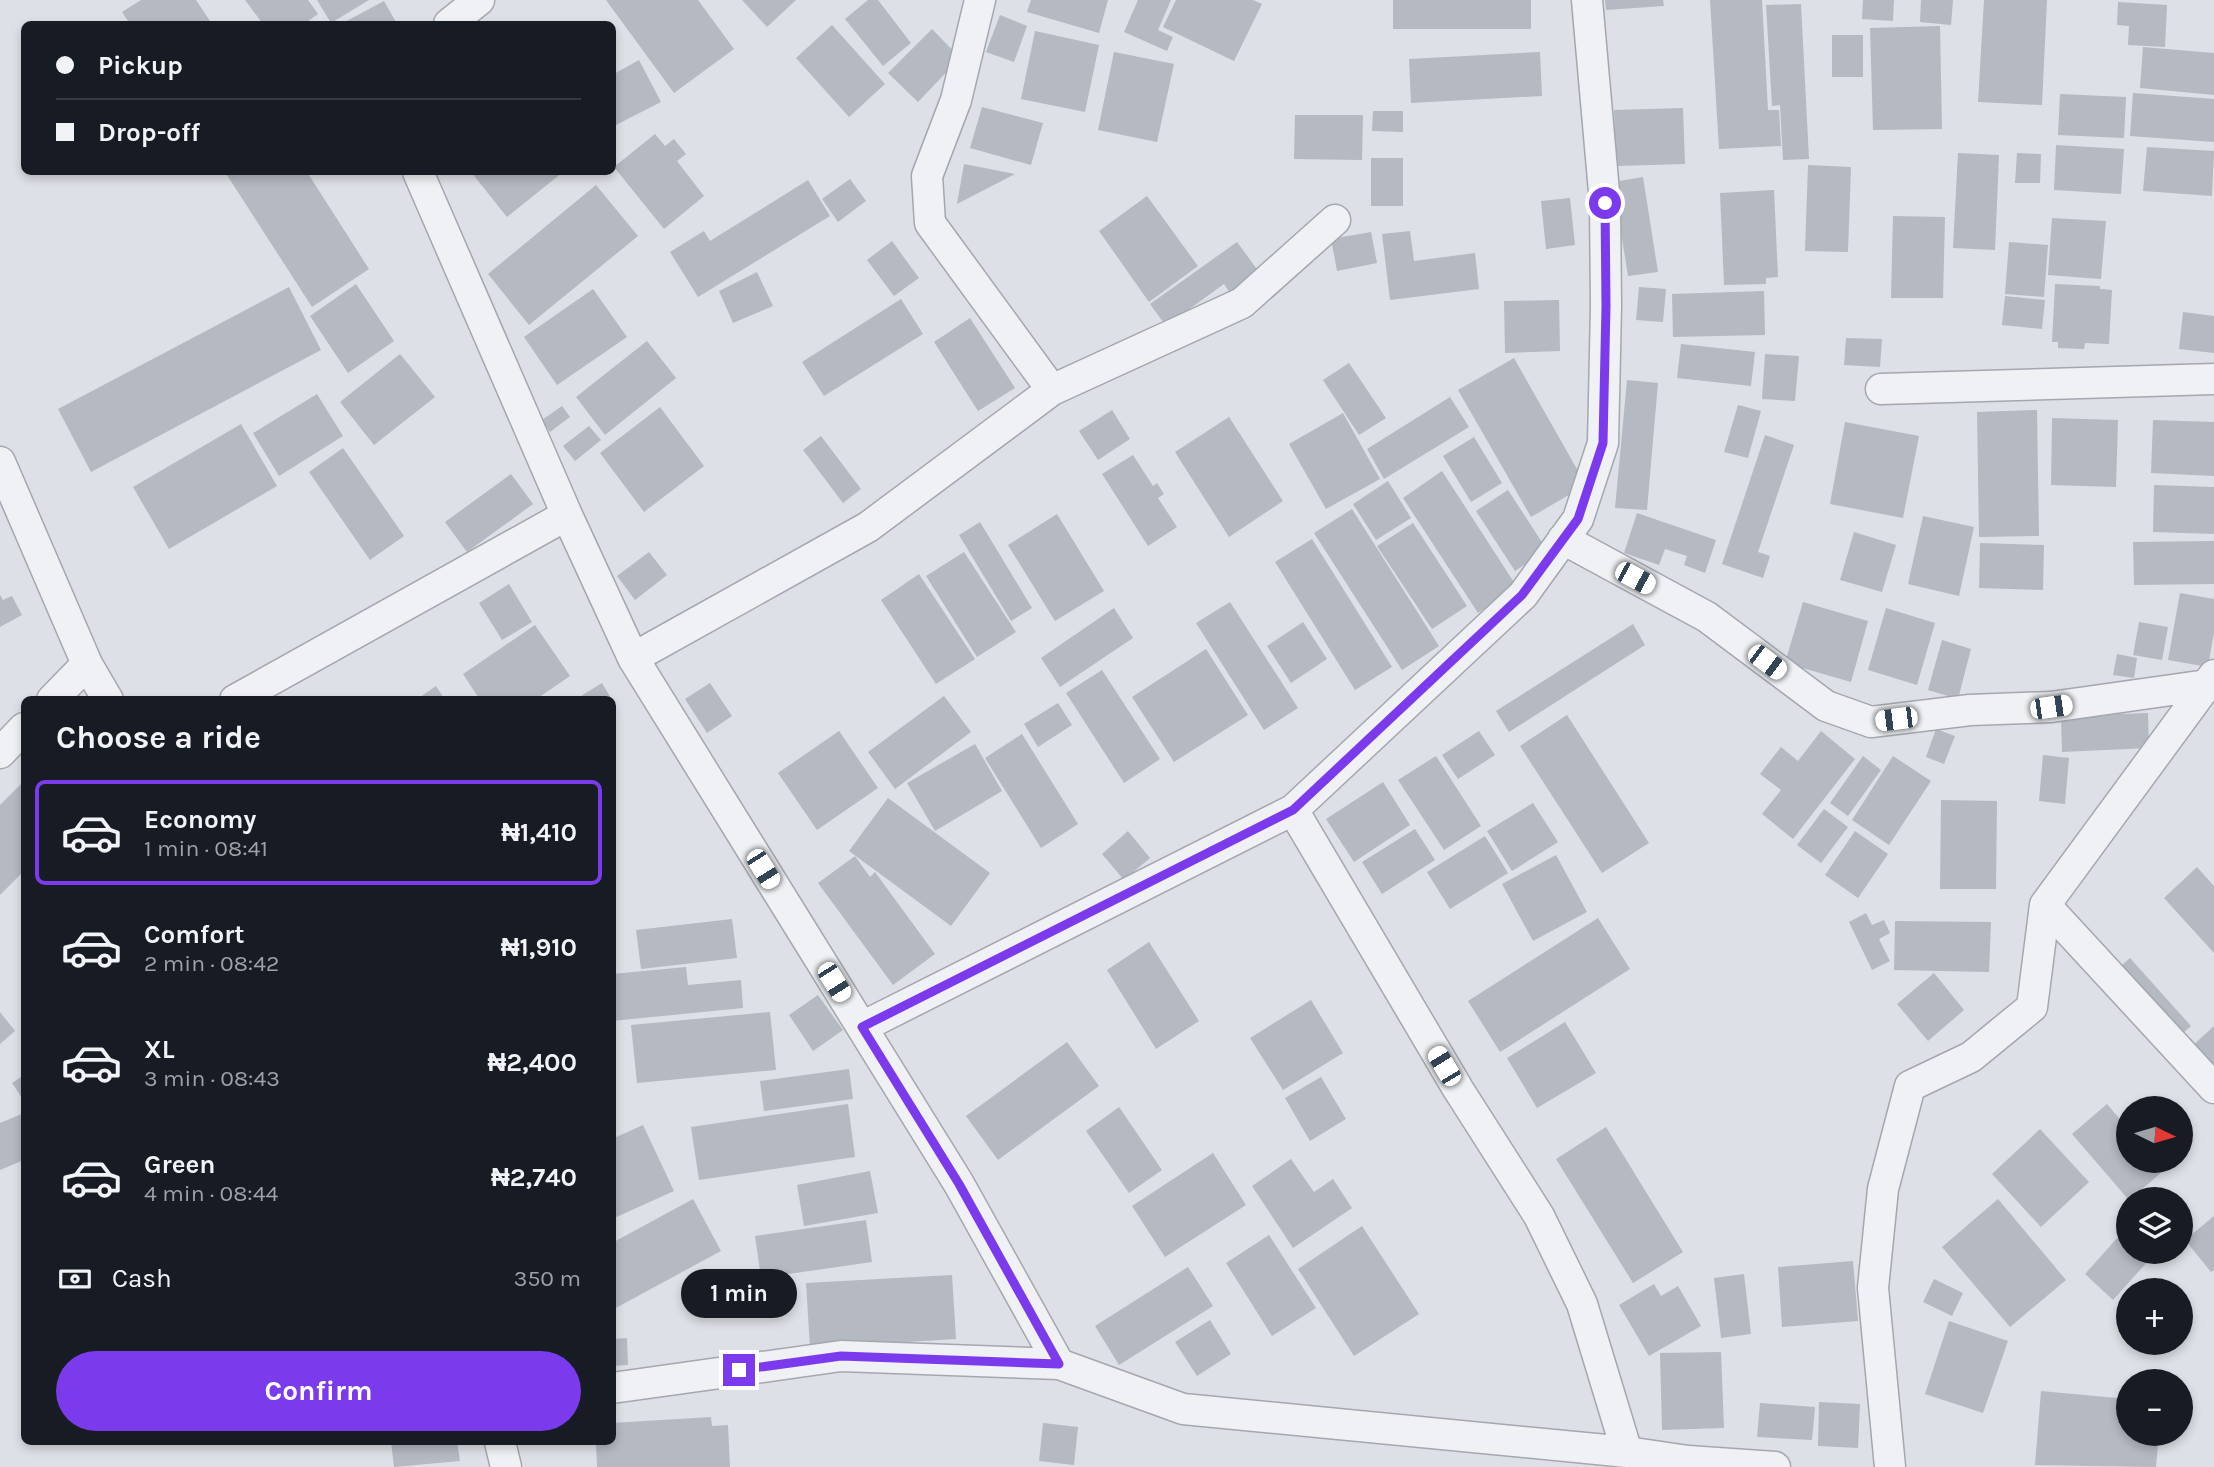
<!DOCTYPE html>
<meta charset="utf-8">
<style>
:root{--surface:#171b24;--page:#20242c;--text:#f1f3f6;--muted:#9ea1a6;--line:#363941;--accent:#7c3aed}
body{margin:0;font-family:Karla,sans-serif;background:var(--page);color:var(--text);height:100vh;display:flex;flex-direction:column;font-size:26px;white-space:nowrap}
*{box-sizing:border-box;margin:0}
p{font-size:23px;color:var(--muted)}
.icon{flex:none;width:38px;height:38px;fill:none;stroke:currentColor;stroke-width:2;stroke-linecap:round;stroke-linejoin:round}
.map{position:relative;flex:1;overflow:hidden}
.sheet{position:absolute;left:21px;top:696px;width:595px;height:749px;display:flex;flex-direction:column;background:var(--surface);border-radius:10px;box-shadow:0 4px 10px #0003}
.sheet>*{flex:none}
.hud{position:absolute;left:21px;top:21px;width:595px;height:154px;border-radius:10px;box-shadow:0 4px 10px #0003;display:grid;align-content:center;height:154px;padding:0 35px;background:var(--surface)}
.needle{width:46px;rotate:95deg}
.fabs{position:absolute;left:2116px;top:1096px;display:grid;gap:14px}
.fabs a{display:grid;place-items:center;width:77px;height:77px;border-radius:50%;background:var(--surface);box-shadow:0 4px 10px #0003;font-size:35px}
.end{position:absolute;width:32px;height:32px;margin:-16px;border:9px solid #7c3aed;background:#fff;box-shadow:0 0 0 4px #fff}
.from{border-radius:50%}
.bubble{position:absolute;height:49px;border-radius:24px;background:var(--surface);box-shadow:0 4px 10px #0003;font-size:23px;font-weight:700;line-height:49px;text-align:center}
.car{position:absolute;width:21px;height:42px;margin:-21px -10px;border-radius:9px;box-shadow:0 0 5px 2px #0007;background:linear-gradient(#fff 24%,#345 0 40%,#fff 0 76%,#345 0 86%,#fff 0)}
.hud b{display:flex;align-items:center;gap:24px;height:66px;font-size:26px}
.hud b+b{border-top:2px solid var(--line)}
.hud i{width:18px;height:18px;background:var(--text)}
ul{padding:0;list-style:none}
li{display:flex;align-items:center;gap:21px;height:105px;margin:0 14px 10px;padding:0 21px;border:4px solid transparent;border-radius:10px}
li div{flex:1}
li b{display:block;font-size:26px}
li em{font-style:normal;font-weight:700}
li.active{border-color:var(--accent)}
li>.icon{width:63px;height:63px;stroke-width:1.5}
h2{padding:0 35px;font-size:32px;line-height:84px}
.pay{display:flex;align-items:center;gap:18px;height:77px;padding:0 35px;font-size:26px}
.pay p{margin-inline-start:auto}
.button{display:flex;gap:14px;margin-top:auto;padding:14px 35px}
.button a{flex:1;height:80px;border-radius:42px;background:var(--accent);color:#fff;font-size:28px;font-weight:700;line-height:80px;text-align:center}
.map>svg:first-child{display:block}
</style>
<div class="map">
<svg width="2214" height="1467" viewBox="0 0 2214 1467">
<rect width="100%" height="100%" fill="#dde0e6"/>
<path fill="#b4b9c2" d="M141,0H196L212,24H130L122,12Z
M245,0H308L318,14L304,24H263Z
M317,0H369L331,23Z
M606,0H698L734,49L674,93Z
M742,0H796L767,27Z
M868,0H878L911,43L883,66L845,19Z
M1031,0H1108L1099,33L1027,12Z
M1138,0H1171L1158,30L1173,37L1167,51L1124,32Z
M1176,0H1253L1262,4L1234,61L1163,27Z
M1393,0H1531V29H1393Z
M1605,0H1663L1664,6L1606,10Z
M1710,0H1762L1768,110H1779L1781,146L1719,149Z
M1863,0H1894L1893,21L1862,19Z
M1921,0H1953L1951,25L1920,22Z
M1984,0H2047L2042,105L1978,102Z
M384,1L397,24H341Z
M2118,2L2167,5L2165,47L2128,45L2129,26L2117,25Z
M1801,4L1809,159L1783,160L1780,105L1772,106L1766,5Z
M1000,15L1027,26L1014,62L986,52Z
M832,25L885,84L849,117L796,58Z
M1940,26L1942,129L1873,130L1870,28Z
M932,29L960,58L918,102L888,73Z
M1035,31L1099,45L1085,112L1021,99Z
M1832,35H1863V77H1832Z
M2143,47L2214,53V95L2140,88Z
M1114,52L1174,64L1157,142L1098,130Z
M1540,52L1542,96L1411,103L1409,59Z
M639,60L661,102L612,127V75Z
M2133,93L2214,99V142L2130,136Z
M2060,94L2126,97L2124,138L2058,135Z
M982,107L1043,123L1031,165L970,148Z
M1683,108L1685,164L1616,166L1614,110Z
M1373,111H1403V132L1372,131Z
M1295,115H1363L1362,160L1294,159Z
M655,134L665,146L674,139L686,154L677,161L704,196L664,229L614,167Z
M2056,145L2124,149L2121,194L2054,190Z
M2147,147L2214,151L2212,196L2143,191Z
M1958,153L1999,155L1995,250L1953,248Z
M2017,153L2041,154L2040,183H2015Z
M1371,158H1403V206H1371Z
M964,164L1015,174L957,204Z
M1808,165L1851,167L1848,252L1805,251Z
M225,172H307L369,269L312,307Z
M471,172H563L507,217Z
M1643,177L1658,272L1628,276L1613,182Z
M850,179L866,201L838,222L822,199Z
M808,180L830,216L698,297L670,252L704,231L710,241Z
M596,185L638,236L529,325L488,274Z
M1774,190L1778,277L1766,278V284L1724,285L1720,193Z
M1147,196L1198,266L1149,302L1099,231Z
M1570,198L1575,245L1546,249L1541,201Z
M1893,216L1945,217L1943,298H1891Z
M2052,218L2106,221L2101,279L2048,275Z
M1410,231L1414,261L1475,253L1479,289L1390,300L1382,234Z
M1371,232L1377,263L1337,271L1331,239Z
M892,241L919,278L894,296L867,260Z
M1237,242L1259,272L1230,293L1224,284L1166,326L1150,304Z
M2009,242L2048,245L2044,297L2005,294Z
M757,272L773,306L733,323L719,291Z
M356,284L394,341L348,373L310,316Z
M2055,284L2100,286V289L2112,290L2109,344L2085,343L2084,349L2058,348V342H2052Z
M289,287L321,350L91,472L58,409Z
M1639,287L1666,289L1663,322L1636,320Z
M593,289L627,337L557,385L524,337Z
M1764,291L1765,335L1673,337L1672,294Z
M2005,296L2045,300L2042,329L2002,325Z
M901,299L923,334L824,396L802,362Z
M1559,300L1560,351L1505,353L1504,301Z
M2183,312L2214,316V353L2179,349Z
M970,318L1015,388L978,411L934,342Z
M1846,338L1882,339L1880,367L1844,365Z
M647,341L676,378L605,435L576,397Z
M1681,344L1755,352L1751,386L1677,378Z
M400,354L435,397L374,445L340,402Z
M1765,354L1799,356L1795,401L1762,399Z
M1514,358L1586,485L1531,517L1458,390Z
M1349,363L1386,418L1359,435L1323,380Z
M1627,380L1658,383L1647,510L1615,508Z
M317,394L343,436L279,476L253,433Z
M1450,397L1469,427L1384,479L1367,449Z
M1738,405L1761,411L1748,458L1724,452Z
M562,406L570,417L550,432L542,420Z
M660,407L704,466L644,512L600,453Z
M1112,410L1130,439L1098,460L1079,431Z
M2037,410L2039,536L1979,537L1977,412Z
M1343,413L1380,479L1326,509L1289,444Z
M1229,417L1283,501L1229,537L1175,452Z
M2052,418L2118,420L2116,487L2051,485Z
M2153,420L2214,422V476L2151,473Z
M1845,422L1919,436L1903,518L1830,504Z
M241,424L277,486L169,549L133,487Z
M589,426L601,440L575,461L563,446Z
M1765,435L1794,445L1758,552L1770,556L1763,578L1722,564Z
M821,436L861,489L843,503L803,450Z
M1474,437L1502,483L1471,502L1443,456Z
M343,448L404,536L370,560L309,472Z
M1133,455L1153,486L1157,483L1164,494L1158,498L1177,527L1148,546L1102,474Z
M1442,471L1517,587L1478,613L1403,498Z
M511,474L533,504L467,552L445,522Z
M1388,481L1411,518L1376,540L1353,504Z
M2154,485L2214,487V534L2153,532Z
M1508,490L1547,550L1515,571L1476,511Z
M1352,509L1439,646L1402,670L1314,533Z
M1637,513L1716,540L1705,573L1684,565L1687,556L1665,549L1659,565L1624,553Z
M1057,514L1104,591L1055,621L1008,545Z
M1923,516L1974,527L1959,596L1908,584Z
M980,522L1032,608L1011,621L959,535Z
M1413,523L1467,606L1432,629L1377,546Z
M1854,532L1896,545L1882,592L1840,580Z
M1312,539L1392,667L1355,690L1275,562Z
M2214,541V584L2134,585L2133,542Z
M1980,543L2044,545L2043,590L1979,588Z
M649,552L667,575L635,600L617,576Z
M964,552L1016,632L977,657L926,576Z
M919,574L975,659L936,684L881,600Z
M509,584L532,622L502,640L479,603Z
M2180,593L2214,599V632L2208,667L2168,660Z
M0,595L3,600L12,596L22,615L0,627Z
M1230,602L1298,708L1264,730L1196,623Z
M1803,602L1868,621L1851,682L1785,663Z
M1114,608L1133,638L1060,687L1041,658Z
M1886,608L1935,623L1917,685L1868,670Z
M1303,622L1327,659L1291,683L1267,646Z
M2139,622L2168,627L2162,660L2133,655Z
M1633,624L1645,645L1509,732L1496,711Z
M535,625L570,676L535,700H480L463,674Z
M1942,640L1971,649L1958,699L1928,690Z
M1206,649L1248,715L1174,762L1132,697Z
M2117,654L2137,658L2134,678L2113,675Z
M1102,670L1160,759L1124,783L1066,693Z
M602,683L612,700H583L581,696Z
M710,683L732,716L707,733L685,699Z
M436,686L445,700H416Z
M944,696L971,732L895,789L868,752Z
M1058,703L1072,725L1038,747L1024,724Z
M2148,713L2149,748L2062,752L2061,716Z
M1567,715L1649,843L1602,873L1520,746Z
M1936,729L1955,736L1944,764L1926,757Z
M839,731L878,788L817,830L778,773Z
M1479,731L1495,755L1458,779L1442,755Z
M1821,731L1855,759L1793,839L1762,814L1781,790L1760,774L1781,747L1798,761Z
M1022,734L1078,824L1041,848L985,758Z
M975,744L1002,791L935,831L907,783Z
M2043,755L2069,758L2065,804L2039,801Z
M1436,756L1481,826L1444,850L1398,780Z
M1863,756L1881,770L1848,816L1830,803Z
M1893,756L1931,781L1889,845L1852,820Z
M24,781V871L0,895V805Z
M1383,782L1410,825L1354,862L1326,819Z
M888,798L990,873L951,926L849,851Z
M1941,800L1997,801L1996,889H1940Z
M1533,803L1558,842L1512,871L1487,831Z
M1824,809L1848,827L1821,863L1797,845Z
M1415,829L1435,860L1382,894L1362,862Z
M1128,831L1150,858L1124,880L1102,854Z
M1855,831L1888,854L1858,898L1825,875Z
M1485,836L1508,873L1450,909L1427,872Z
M1556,855L1587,912L1533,941L1502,884Z
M855,856L870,877L875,872L935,954L893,985L818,883Z
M2197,867L2214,886V953L2164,898Z
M1866,913L1872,925L1884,920L1890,933L1879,939L1890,961L1872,970L1849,922Z
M1598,918L1630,969L1500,1052L1468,1001Z
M732,919L737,958L641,969L636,930Z
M1895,921L1991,922L1989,972L1894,970Z
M1149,942L1199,1021L1156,1049L1107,970Z
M2130,958L2191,1026L2173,1042L2112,974Z
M686,967L688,985L741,980L743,1008L612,1021V974Z
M1934,973L1964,1010L1928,1041L1897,1004Z
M818,995L843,1030L813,1051L789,1015Z
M1311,1000L1343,1053L1283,1090L1250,1038Z
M0,1012L15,1031L0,1044Z
M770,1012L776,1070L637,1083L631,1025Z
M1565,1022L1596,1073L1537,1108L1507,1058Z
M2214,1026V1075L2190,1048Z
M1067,1042L1099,1086L998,1160L966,1116Z
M849,1069L853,1099L764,1111L760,1081Z
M24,1075V1101L12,1083Z
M1321,1077L1346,1119L1310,1141L1285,1098Z
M848,1104L855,1157L699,1180L691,1127Z
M2107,1104L2128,1129V1160H2155L2164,1170L2131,1199H2128L2072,1134Z
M1119,1107L1162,1170L1129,1193L1086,1131Z
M24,1113V1160L0,1170V1123Z
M643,1125L674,1191L612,1219V1139Z
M1606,1127L1683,1252L1633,1283L1556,1159Z
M2040,1129L2089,1182L2041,1227L1992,1174Z
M1213,1153L1246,1205L1165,1257L1132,1206Z
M1291,1159L1314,1192L1333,1179L1352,1208L1293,1248L1252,1186Z
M870,1171L878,1213L804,1226L797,1185Z
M693,1199L721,1251L612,1310V1243Z
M1998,1199L2066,1280L2010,1327L1942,1247Z
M2214,1216V1270L2211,1272L2185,1240Z
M866,1220L872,1262L761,1278L755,1236Z
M1362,1226L1419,1314L1354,1356L1298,1269Z
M2128,1226V1251H2157L2113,1300L2085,1274Z
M1269,1235L1316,1308L1272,1336L1226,1263Z
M1853,1261L1858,1321L1782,1327L1778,1267Z
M1188,1267L1213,1306L1119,1365L1095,1326Z
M1744,1274L1751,1334L1721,1338L1714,1278Z
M952,1275L956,1339L810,1348L806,1283Z
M1934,1279L1963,1293L1952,1316L1923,1302Z
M1654,1284L1661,1296L1678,1286L1701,1326L1649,1356L1619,1305Z
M1210,1320L1231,1354L1197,1376L1175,1342Z
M1949,1321L2008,1341L1983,1413L1925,1394Z
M627,1338L628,1365L612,1366V1339Z
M1721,1352L1724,1428L1662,1430L1660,1353Z
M2041,1391L2128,1399V1433H2159L2156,1467L2035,1465Z
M1819,1402L1860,1404L1858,1448L1818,1446Z
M1760,1403L1815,1407L1812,1440L1757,1437Z
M711,1417L712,1426L728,1425L730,1467H597L596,1442H612V1423Z
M1043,1423L1078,1427L1074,1465L1039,1461Z
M391,1442H457L460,1461L394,1467Z"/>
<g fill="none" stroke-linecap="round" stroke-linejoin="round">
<g stroke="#a3a7af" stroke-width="33">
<path id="street" d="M980,0L956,100L927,176L930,223L1052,390
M449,24L479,0
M418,172L567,515L633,658L959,1184L1059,1364
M1881,389L2214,379
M0,462L87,664L108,700
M1563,539L1707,617L1826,706L1871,722L1970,710L2051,707L2207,685
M633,658L868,527L1052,390L1242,303L1335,220
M52,700L87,664
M235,700L567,515
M0,753L24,728
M1293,810L1458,1089L1539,1216L1582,1304L1627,1452
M2045,905L2214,1088
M862,1027L1293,810L1523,595L1578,519L1603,443L1606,306L1605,203L1587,0
M612,1388L841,1356L1059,1364L1183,1409L1627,1452L1688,1461L1775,1467
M500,1442L506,1467
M1890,1467L1873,1288L1883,1189L1910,1086L1971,1057L2032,1007L2045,905L2214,675"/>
</g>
<use href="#street" stroke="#eff1f4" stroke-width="30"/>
</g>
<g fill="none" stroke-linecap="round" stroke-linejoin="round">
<path stroke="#7c3aed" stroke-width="9" d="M739,1370L841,1356L1059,1364L959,1184L862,1027L1293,810L1522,595L1578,519L1603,443L1606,306L1605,203"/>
</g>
</svg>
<div class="fabs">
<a><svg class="needle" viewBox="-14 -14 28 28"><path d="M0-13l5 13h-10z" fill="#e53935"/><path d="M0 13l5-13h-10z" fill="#9ea1a6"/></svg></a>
<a><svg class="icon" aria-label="layers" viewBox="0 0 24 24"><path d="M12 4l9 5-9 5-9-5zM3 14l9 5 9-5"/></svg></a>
<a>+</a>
<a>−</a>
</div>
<i class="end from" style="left:1605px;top:203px"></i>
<i class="end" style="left:739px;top:1370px"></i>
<div class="bubble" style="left:681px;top:1269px;width:116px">1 min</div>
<i class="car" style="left:1635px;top:578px;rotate:118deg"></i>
<i class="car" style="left:1767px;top:662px;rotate:127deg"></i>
<i class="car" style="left:2051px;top:707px;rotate:82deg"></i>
<i class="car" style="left:1896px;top:719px;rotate:263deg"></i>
<i class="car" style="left:763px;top:869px;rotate:148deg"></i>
<i class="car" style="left:834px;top:982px;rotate:148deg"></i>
<i class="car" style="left:1444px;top:1066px;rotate:329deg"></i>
<div class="hud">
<b><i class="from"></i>Pickup</b>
<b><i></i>Drop-off</b>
</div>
<section class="sheet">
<h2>Choose a ride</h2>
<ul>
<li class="active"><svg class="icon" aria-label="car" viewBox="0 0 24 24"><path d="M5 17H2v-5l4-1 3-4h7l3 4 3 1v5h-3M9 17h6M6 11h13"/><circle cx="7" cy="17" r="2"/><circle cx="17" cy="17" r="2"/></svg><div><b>Economy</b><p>1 min · 08:41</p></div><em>₦1,410</em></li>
<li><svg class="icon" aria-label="car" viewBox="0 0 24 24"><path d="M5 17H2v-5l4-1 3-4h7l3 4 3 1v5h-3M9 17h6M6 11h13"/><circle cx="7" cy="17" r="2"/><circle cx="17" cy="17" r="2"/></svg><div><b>Comfort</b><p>2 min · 08:42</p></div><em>₦1,910</em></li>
<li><svg class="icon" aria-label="car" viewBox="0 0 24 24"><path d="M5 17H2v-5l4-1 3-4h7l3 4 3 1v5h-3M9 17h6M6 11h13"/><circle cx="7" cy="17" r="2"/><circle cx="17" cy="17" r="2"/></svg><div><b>XL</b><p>3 min · 08:43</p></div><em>₦2,400</em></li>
<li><svg class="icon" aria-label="car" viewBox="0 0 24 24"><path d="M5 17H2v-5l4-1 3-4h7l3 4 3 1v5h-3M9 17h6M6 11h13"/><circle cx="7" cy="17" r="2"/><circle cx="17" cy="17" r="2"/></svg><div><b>Green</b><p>4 min · 08:44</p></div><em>₦2,740</em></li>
</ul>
<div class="pay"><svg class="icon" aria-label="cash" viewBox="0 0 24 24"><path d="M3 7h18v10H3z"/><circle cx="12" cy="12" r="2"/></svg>Cash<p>350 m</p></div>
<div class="button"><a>Confirm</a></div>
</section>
</div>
